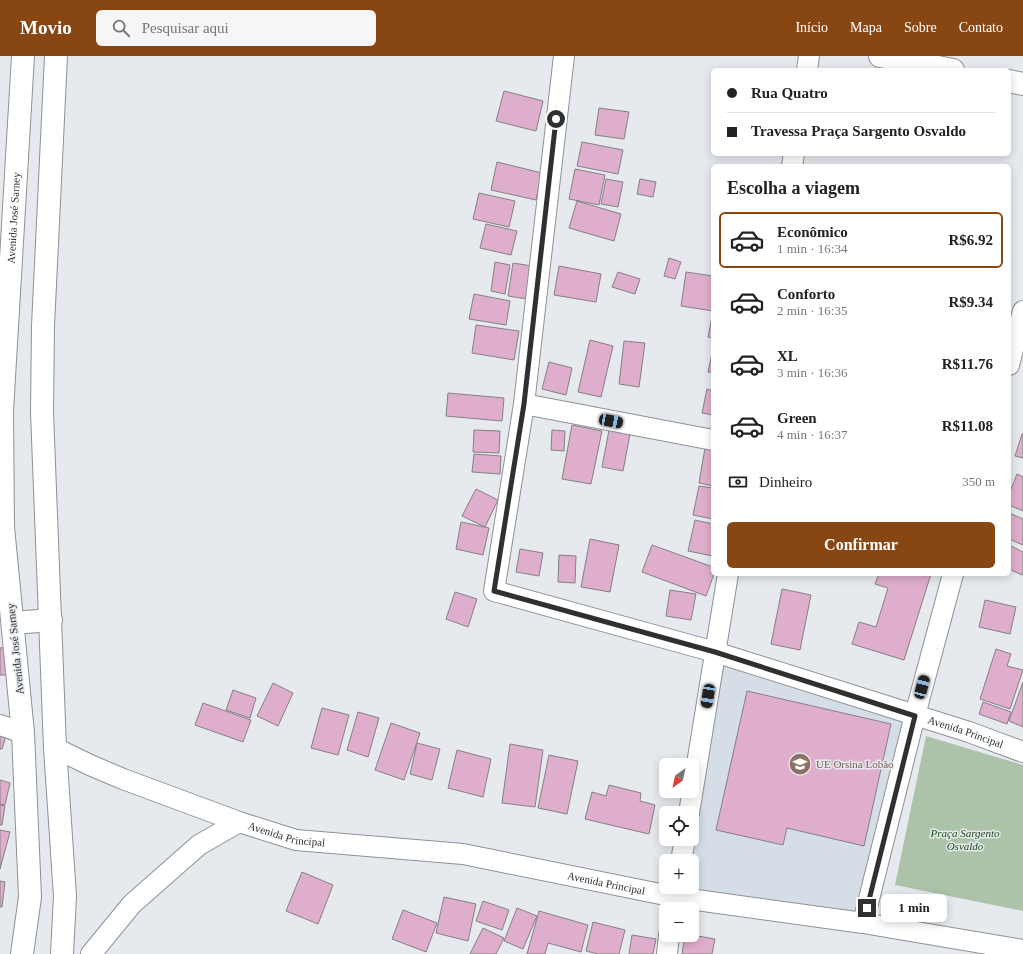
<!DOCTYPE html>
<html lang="pt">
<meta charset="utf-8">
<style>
:root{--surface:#fff;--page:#f6f6f6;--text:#222;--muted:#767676;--line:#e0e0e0;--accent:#884613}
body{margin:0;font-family:Georgia,serif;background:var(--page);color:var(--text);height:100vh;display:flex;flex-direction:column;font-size:15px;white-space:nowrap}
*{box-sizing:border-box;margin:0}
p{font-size:13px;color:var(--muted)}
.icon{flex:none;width:22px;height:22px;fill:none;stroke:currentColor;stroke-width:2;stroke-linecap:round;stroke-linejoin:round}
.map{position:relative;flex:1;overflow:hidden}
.side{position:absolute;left:711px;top:108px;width:300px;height:412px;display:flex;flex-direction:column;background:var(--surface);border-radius:6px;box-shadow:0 2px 10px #0003}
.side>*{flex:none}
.top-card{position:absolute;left:711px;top:12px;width:300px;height:88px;border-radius:6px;box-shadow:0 2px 10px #0003;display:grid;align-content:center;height:88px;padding:0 16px;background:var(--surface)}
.needle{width:26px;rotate:213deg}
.tools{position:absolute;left:659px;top:702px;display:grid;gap:8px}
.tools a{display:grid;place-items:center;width:40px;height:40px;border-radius:6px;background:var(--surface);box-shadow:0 2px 10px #0003;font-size:20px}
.end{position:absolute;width:18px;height:18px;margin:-9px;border:5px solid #2f3031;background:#fff;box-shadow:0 0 0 2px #fff}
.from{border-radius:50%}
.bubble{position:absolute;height:28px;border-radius:6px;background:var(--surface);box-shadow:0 2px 10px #0003;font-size:13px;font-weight:600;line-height:28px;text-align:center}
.car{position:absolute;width:12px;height:24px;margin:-12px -6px;border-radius:5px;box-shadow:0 0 3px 1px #0007;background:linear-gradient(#222 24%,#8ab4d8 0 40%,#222 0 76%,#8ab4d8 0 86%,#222 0)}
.top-card b{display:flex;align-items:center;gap:14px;height:38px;font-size:15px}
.top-card b+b{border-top:1px solid var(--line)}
.top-card i{width:10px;height:10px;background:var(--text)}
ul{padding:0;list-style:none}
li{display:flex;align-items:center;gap:12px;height:56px;margin:0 8px 6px;padding:0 8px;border:2px solid transparent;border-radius:6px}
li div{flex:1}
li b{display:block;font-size:15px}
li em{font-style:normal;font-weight:600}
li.selected{border-color:var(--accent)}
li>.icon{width:36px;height:36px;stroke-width:1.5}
h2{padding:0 16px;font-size:18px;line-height:48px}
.pay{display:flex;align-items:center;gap:10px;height:44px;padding:0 16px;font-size:15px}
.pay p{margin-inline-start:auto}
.action{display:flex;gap:8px;margin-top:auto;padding:8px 16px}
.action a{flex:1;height:46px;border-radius:6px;background:var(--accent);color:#fff;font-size:16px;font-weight:600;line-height:46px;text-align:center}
header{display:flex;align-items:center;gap:24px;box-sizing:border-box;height:56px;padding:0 20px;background:var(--accent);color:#fff}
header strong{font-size:19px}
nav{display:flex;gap:22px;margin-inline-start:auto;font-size:14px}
.search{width:280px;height:36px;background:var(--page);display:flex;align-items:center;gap:10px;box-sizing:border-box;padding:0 14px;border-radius:6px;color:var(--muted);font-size:15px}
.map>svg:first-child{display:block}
</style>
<header>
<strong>Movio</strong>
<div class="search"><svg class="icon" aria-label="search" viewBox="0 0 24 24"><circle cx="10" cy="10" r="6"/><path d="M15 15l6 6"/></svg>Pesquisar aqui</div>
<nav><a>Início</a><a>Mapa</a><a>Sobre</a><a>Contato</a></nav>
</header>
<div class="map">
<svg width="1023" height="898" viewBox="0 0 1023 898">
<rect width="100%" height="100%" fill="#e6eaee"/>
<path fill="#d5dde7" d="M715,596L915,659L863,867L675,841L677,831H692V805H681L692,783V757Z"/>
<path fill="#acc3a9" d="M926,680L1023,709V855L895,829Z"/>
<path fill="#dfaecc" stroke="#848083" d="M504,35L543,45L536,75L496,65Z
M599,52L629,56L624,83L595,79Z
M582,86L623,94L618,118L577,110Z
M497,106L542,117L536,144L491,134Z
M575,113L605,119L599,149L569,143Z
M606,123L623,126L618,151L601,148Z
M640,123L656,126L653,141L637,138Z
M479,137L515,145L509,171L473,163Z
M577,145L621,158L614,185L569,172Z
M486,168L517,175L511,199L480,192Z
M669,202L681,206L675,223L664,220Z
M495,206L510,209L505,238L491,235Z
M513,207L532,210L527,243L508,240Z
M559,210L601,218L596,246L554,239Z
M618,216L640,223L635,238L612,231Z
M686,216L713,220V255L681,250Z
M474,238L510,245L506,269L469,263Z
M712,261H713V282L708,281Z
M476,269L519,275L514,304L472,297Z
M590,284L613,290L601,341L578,336Z
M624,285L645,287L639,331L619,328Z
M713,293V317L708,316Z
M549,306L572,312L566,339L542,333Z
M707,333L713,335V359L702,357Z
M448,337L504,342L502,365L446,360Z
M572,369L602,375L591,428L562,423Z
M474,374L500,375L499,397L473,396Z
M552,374L565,375L564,395L551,394Z
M609,374L630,378L623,415L602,411Z
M1022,378H1023V402L1015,400Z
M705,392L713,393V430L699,427Z
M474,398L501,400L500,418L472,416Z
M1017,418L1023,421V455L1009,449V438Z
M699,430L713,432V463L693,459Z
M476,433L498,444L485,471L462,460Z
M1009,457L1023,463V489L1009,483Z
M695,464L713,468V500L688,495Z
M461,466L489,472L483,499L456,493Z
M590,483L619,489L610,536L581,531Z
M652,489L713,511L714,518L706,540L642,516Z
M1009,489L1023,496V516L1022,519L1009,513Z
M520,493L543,497L539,520L516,516Z
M559,499L576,500L575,527L558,526Z
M879,518H931L904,604L852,588L859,566L876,571L888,532L875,528Z
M782,533L811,539L800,594L771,588Z
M670,534L696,538L691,564L666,560Z
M455,536L477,543L468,571L446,563Z
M985,544L1016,551L1010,578L979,571Z
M9,591V619H0V592Z
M996,593L1011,598L1007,610L1023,614L1010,653L980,643Z
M1023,626V671L1009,665Z
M273,627L293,637L278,670L257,660Z
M233,634L256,642L250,662L226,654Z
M747,635L891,668L864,790L787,772L783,789L716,774Z
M983,646L1011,656L1007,668L979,658Z
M203,647L251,664L243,686L195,669Z
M322,652L349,659L338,699L311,692Z
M358,656L379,662L368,701L347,694Z
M391,667L420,677L404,724L375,714Z
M0,674L7,676L2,693H0Z
M417,687L440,693L432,724L410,718Z
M510,688L543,694L535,751L502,747Z
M457,694L491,703L483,741L448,732Z
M549,699L578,705L567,758L538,752Z
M0,724L10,727L5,749L0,748Z
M609,729L641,737L640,745L655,749L649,778L585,763L592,736L606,740Z
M0,749L5,750L2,769H0Z
M0,774L10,776L0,813Z
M302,816L333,829L318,868L286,855Z
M0,825L5,826L2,851H0Z
M444,841L476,848L468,885L436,877Z
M483,845L509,854L502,874L476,865Z
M517,852L537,860L523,893L504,885Z
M403,854L437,867L426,896L392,883Z
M539,855L588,869L581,896L548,887L545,898H527Z
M593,866L625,874L619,898H598L586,895Z
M483,872L504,882L496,898H470Z
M632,879L656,883L653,898H629Z
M685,879H692L715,883L712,898H682Z"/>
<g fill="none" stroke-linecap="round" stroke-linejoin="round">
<g stroke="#8e9195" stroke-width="22">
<g id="minor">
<path id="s1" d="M564,0L524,348L494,535L715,596L969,676L1023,696"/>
<path d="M807,14L809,0"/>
<path d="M792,110L794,98"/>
<path d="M1009,309L1023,255"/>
<path d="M524,348L713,384"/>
<path d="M0,669L23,677"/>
<path id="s2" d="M55,692L90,709L123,723L239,766L296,784L463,798L675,841L863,867L1023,894"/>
<path d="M689,757L728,518"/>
<path d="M681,805L685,783"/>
<path d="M863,867L915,659L953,518"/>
<path d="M91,898L132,848L199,789L239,766"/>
<path d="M667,898L669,879"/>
</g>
</g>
<g stroke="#8e9195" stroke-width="24">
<g id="secondary">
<path d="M56,0L43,270L42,356L55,692L65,840L62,898"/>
<path d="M13,567L51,564"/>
<path id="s3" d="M22,898L30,841L23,677L3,471L2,355L23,0"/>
</g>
</g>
<g stroke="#8e9195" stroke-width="24">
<path id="primary" d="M880,0L953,14
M1009,25L1023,28"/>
</g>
<use href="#minor" stroke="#fff" stroke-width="20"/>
<use href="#secondary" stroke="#fff" stroke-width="22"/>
<use href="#primary" stroke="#fff" stroke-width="22"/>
</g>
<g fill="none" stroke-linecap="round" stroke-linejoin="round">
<path stroke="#2f3031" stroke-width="5" d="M556,63L524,348L494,535L715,596L915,660L867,852"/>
</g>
<defs>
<g id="school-disc" transform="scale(1.15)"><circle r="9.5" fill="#8d6e63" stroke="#e6eaee"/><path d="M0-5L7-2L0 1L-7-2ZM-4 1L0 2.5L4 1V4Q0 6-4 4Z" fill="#fff"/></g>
</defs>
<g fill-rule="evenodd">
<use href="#school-disc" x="800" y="708"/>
</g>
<g text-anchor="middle" stroke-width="3" stroke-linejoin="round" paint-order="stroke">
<g font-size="11" fill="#2f3031" stroke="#e6eaee">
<text dy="4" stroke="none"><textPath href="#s3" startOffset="738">Avenida José Sarney</textPath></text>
<text transform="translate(15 593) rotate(-96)" y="4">Avenida José Sarney</text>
<text dy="4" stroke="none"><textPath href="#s1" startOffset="1032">Avenida Principal</textPath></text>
<text dy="4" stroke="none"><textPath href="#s2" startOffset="248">Avenida Principal</textPath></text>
<text dy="4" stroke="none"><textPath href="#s2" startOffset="572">Avenida Principal</textPath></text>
</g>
<g font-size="11" fill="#785e54" stroke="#e6eaee" text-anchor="start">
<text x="816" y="712">UE Orsina Lobão</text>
</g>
<g font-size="11" font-style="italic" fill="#184913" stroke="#e6eaee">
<text x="965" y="781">Praça Sargento<tspan x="965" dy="13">Osvaldo</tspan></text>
</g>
</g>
</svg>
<div class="tools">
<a><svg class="needle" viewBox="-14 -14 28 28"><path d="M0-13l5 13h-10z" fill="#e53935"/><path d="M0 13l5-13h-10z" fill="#767676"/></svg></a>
<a><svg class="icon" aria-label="locate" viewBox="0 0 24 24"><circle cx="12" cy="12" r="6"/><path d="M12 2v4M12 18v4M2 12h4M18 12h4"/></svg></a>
<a>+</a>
<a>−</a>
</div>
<i class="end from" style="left:556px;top:63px"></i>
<i class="end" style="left:867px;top:852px"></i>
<div class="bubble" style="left:881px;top:838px;width:66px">1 min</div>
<i class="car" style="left:611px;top:365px;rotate:101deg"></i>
<i class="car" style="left:922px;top:631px;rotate:15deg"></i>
<i class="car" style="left:708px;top:640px;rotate:189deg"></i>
<div class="top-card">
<b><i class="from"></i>Rua Quatro</b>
<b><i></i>Travessa Praça Sargento Osvaldo</b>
</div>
<section class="side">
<h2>Escolha a viagem</h2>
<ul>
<li class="selected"><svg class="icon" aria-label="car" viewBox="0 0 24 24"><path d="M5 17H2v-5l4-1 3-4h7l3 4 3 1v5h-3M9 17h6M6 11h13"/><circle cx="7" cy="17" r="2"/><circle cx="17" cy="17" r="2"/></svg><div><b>Econômico</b><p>1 min · 16:34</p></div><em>R$6.92</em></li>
<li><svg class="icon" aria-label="car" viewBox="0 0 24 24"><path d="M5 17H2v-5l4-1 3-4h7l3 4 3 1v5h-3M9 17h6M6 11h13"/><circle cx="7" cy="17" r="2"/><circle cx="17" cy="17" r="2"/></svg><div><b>Conforto</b><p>2 min · 16:35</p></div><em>R$9.34</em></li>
<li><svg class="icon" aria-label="car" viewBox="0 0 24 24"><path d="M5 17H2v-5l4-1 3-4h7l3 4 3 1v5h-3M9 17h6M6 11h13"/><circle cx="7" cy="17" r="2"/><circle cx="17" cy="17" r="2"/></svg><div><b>XL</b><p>3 min · 16:36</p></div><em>R$11.76</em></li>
<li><svg class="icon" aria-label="car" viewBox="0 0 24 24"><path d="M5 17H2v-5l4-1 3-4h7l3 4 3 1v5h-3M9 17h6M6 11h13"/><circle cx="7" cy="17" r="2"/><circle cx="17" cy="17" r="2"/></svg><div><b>Green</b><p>4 min · 16:37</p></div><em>R$11.08</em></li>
</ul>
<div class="pay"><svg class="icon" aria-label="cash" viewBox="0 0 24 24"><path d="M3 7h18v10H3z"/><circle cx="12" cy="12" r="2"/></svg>Dinheiro<p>350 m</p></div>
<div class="action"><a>Confirmar</a></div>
</section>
</div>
